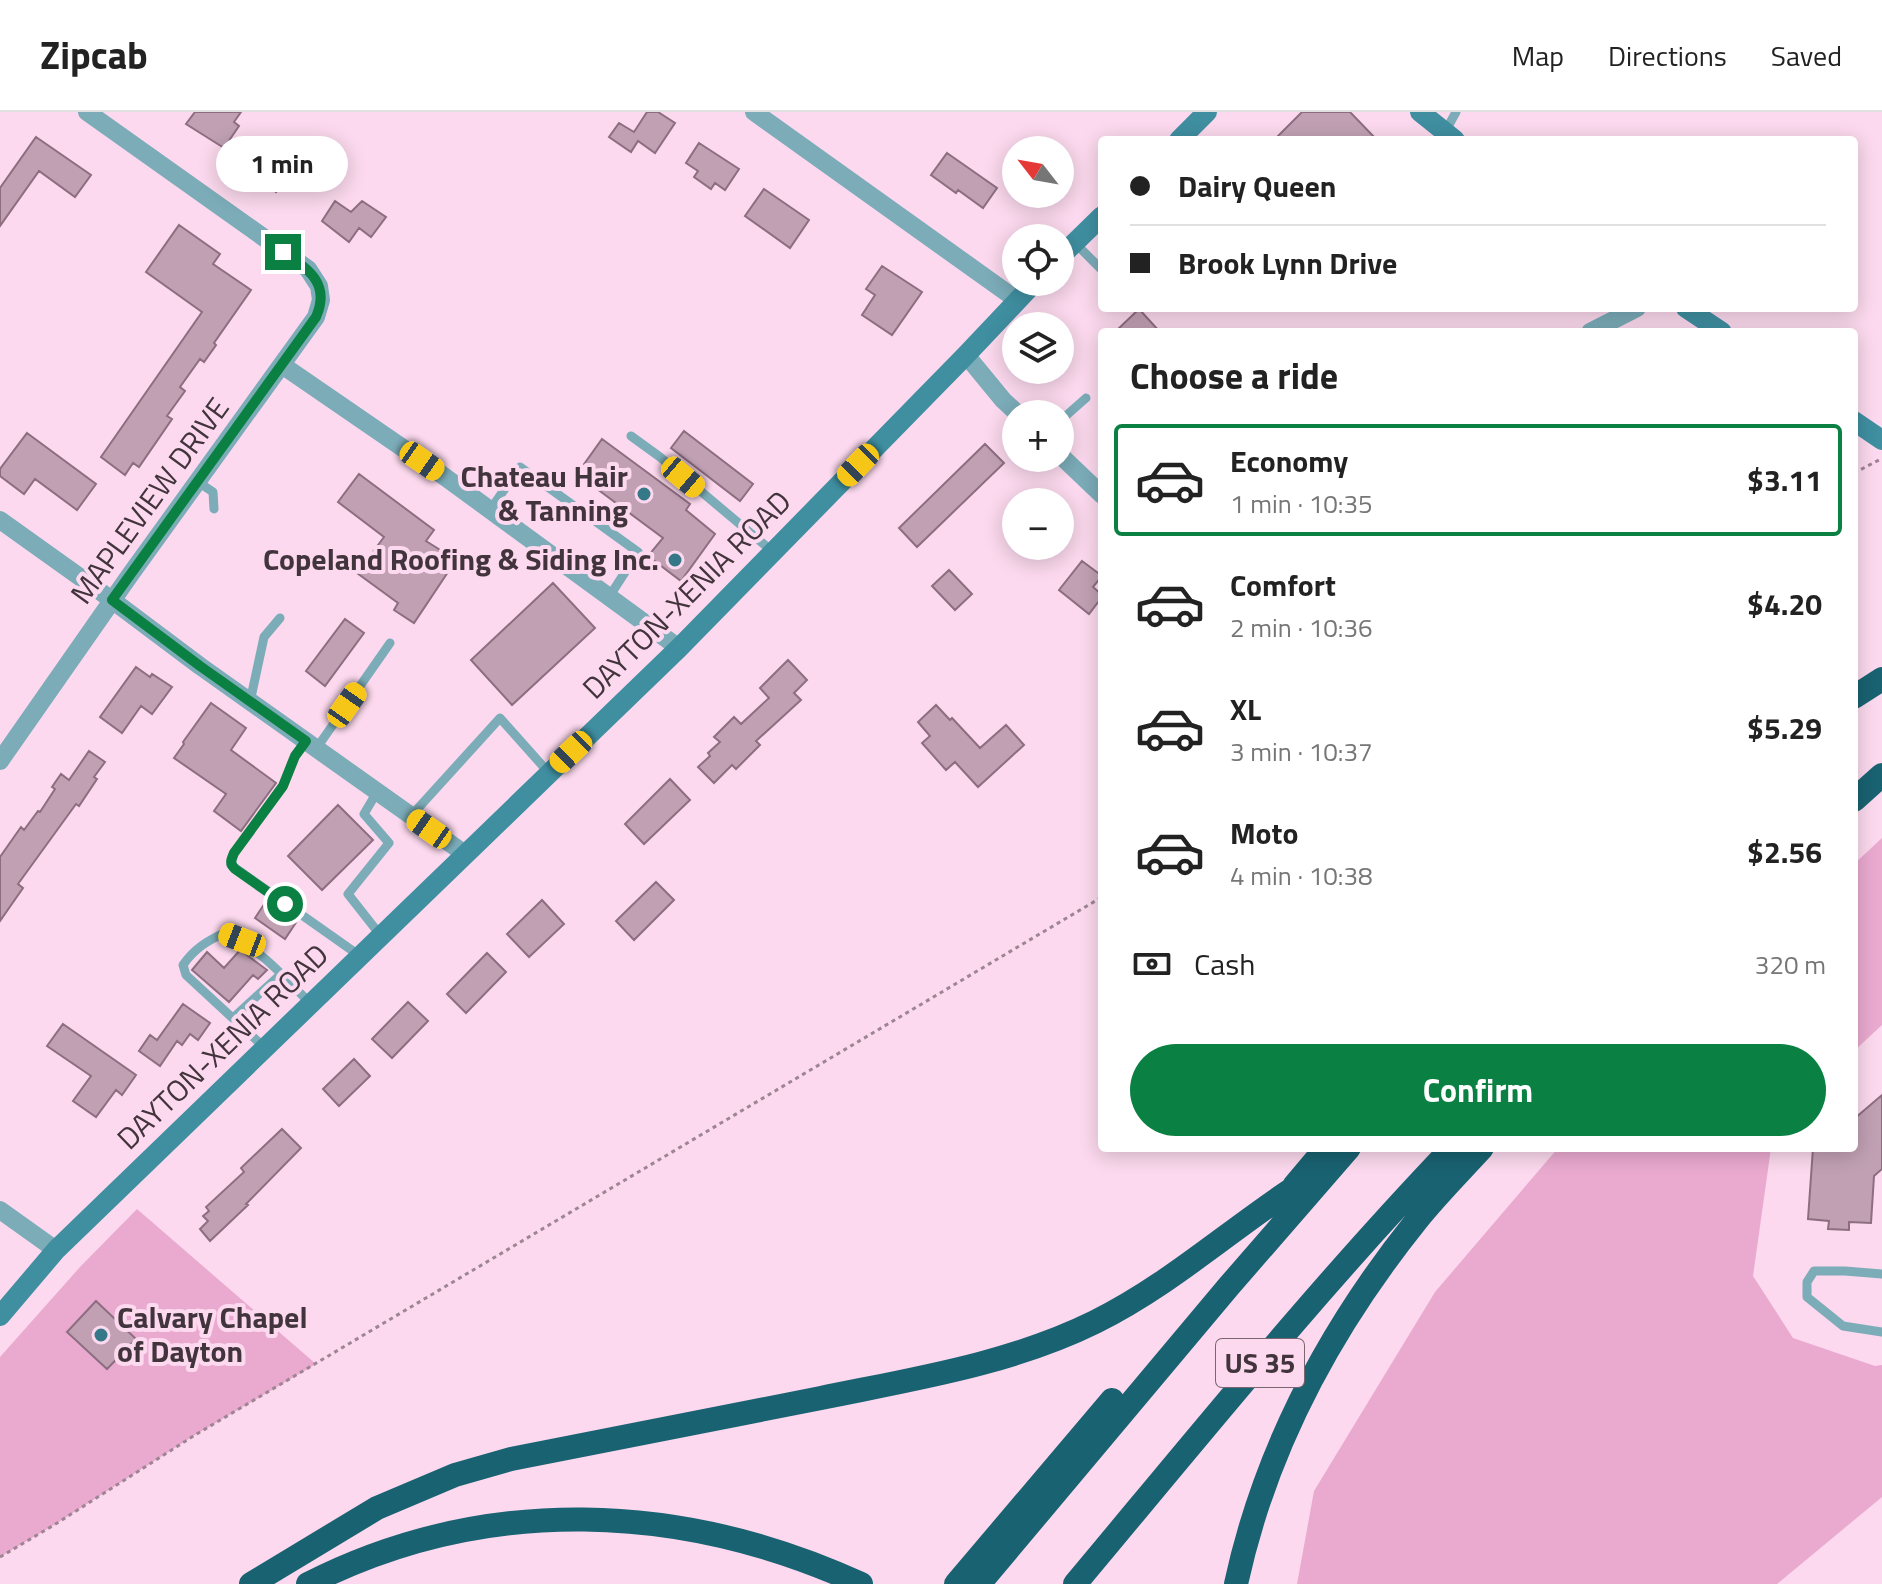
<!DOCTYPE html>
<meta charset="utf-8">
<style>
:root{--surface:#fff;--page:#f2f2f2;--text:#222;--muted:#767676;--line:#e0e0e0;--accent:#0b8043}
body{margin:0;font-family:"Titillium Web",sans-serif;background:var(--page);color:var(--text);height:100vh;display:flex;flex-direction:column;font-size:30px;white-space:nowrap}
*{box-sizing:border-box;margin:0}
p{font-size:26px;color:var(--muted)}
.icon{flex:none;width:44px;height:44px;fill:none;stroke:currentColor;stroke-width:2;stroke-linecap:round;stroke-linejoin:round}
.map{position:relative;flex:1;overflow:hidden}
.details{position:absolute;left:1098px;top:216px;width:760px;height:824px;display:flex;flex-direction:column;background:var(--surface);border-radius:8px;box-shadow:0 4px 20px #0003}
.details>*{flex:none}
.guide{position:absolute;left:1098px;top:24px;width:760px;height:176px;border-radius:8px;box-shadow:0 4px 20px #0003;display:grid;align-content:center;height:176px;padding:0 32px;background:var(--surface)}
.needle{width:52px;rotate:301deg}
.controls{position:absolute;left:1002px;top:24px;display:grid;gap:16px}
.controls a{display:grid;place-items:center;width:72px;height:72px;border-radius:50%;background:var(--surface);box-shadow:0 4px 20px #0003;font-size:40px}
.end{position:absolute;width:36px;height:36px;margin:-18px;border:10px solid #0b8043;background:#fff;box-shadow:0 0 0 4px #fff}
.from{border-radius:50%}
.bubble{position:absolute;height:56px;border-radius:28px;background:var(--surface);box-shadow:0 4px 20px #0003;font-size:26px;font-weight:700;line-height:56px;text-align:center}
.car{position:absolute;width:24px;height:48px;margin:-24px -12px;border-radius:10px;box-shadow:0 0 6px 2px #0007;background:linear-gradient(#f5c518 24%,#345 0 40%,#f5c518 0 76%,#345 0 86%,#f5c518 0)}
.guide b{display:flex;align-items:center;gap:28px;height:76px;font-size:30px}
.guide b+b{border-top:2px solid var(--line)}
.guide i{width:20px;height:20px;background:var(--text)}
ul{padding:0;list-style:none}
li{display:flex;align-items:center;gap:24px;height:112px;margin:0 16px 12px;padding:0 16px;border:4px solid transparent;border-radius:8px}
li div{flex:1}
li b{display:block;font-size:30px}
li em{font-style:normal;font-weight:700}
li.active{border-color:var(--accent)}
li>.icon{width:72px;height:72px;stroke-width:1.5}
h2{padding:0 32px;font-size:36px;line-height:96px}
.pay{display:flex;align-items:center;gap:20px;height:88px;padding:0 32px;font-size:30px}
.pay p{margin-inline-start:auto}
.action{display:flex;gap:16px;margin-top:auto;padding:16px 32px}
.action a{flex:1;height:92px;border-radius:48px;background:var(--accent);color:#fff;font-size:32px;font-weight:700;line-height:92px;text-align:center}
header{display:flex;align-items:center;gap:48px;box-sizing:border-box;height:112px;padding:0 40px;background:var(--surface);border-bottom:2px solid var(--line)}
header strong{font-size:38px}
nav{display:flex;gap:44px;margin-inline-start:auto;font-size:28px}
.map>svg:first-child{display:block}
</style>
<header>
<strong>Zipcab</strong>
<nav><a>Map</a><a>Directions</a><a>Saved</a></nav>
</header>
<div class="map">
<svg width="1882" height="1472" viewBox="0 0 1882 1472">
<rect width="100%" height="100%" fill="#fcd9ee"/>
<path fill="#eaaad0" d="M1882,726V913L1854,939V752Z
M1558,1036H1771L1753,1164L1793,1226L1875,1254L1882,1253V1385L1777,1472H1297L1314,1379L1435,1180Z
M137,1097L316,1252L195,1323L54,1413L0,1445V1245L80,1155Z"/>
<path fill="#c1a0b4" stroke="#8d6e80" stroke-width="2" d="M195,0H241L234,10L239,14L224,36L186,12Z
M647,0H658L675,11L655,41L638,29L631,40L609,25L619,11L634,20Z
M1302,0H1350L1377,28H1274Z
M36,25L91,63L75,85L39,59L0,114V76Z
M699,31L739,57L725,78L715,71L711,77L694,65L698,59L686,51Z
M266,33L294,54L297,49L301,52L314,35L331,48L310,78L289,62L276,80L247,59Z
M947,41L997,76L983,96L958,78L956,81L931,63Z
M764,77L809,108L790,136L745,104Z
M335,89L351,100L362,89L386,105L371,125L359,116L349,130L322,109Z
M179,113L220,142L213,152L251,178L214,231L216,233L204,250L200,247L180,275L185,279L167,304L172,307L139,355L133,351L125,363L101,345L202,200L146,160Z
M882,154L922,180L892,223L862,203L875,183L866,177Z
M1139,197L1160,220H1115Z
M684,319L753,372L740,389L671,336Z
M27,321L96,372L77,398L35,367L24,382L0,364V357Z
M602,327L690,392L686,398L715,422L681,469L648,444L663,426L577,362Z
M985,332L1004,351L917,435L899,416Z
M359,362L434,418L426,429L456,448L414,511L394,498L398,491L357,461L384,425L338,390Z
M1082,449L1102,464L1093,475L1102,483V485L1089,502L1059,478Z
M949,458L972,482L955,498L932,474Z
M553,471L595,516L512,593L471,548Z
M345,507L364,521L325,574L306,559Z
M788,548L807,568L794,581L801,588L756,629L760,633L736,657L732,653L714,671L698,655L710,644L708,641L720,630L714,625L734,605L741,612L769,586L760,576Z
M136,555L150,565L152,562L172,575L152,602L141,594L122,621L100,605Z
M211,591L246,616L231,638L276,671L241,719L214,699L226,682L174,646L184,632L183,630Z
M936,593L950,608L952,606L980,636L1006,613L1024,633L978,675L955,650L946,658L922,631L930,624L918,610Z
M89,639L105,650L94,665L97,667L79,694L76,692L18,772L23,776L0,809V745L21,715L24,718L38,699L40,700L55,677L52,675L61,662L69,668Z
M670,667L690,688L644,732L625,712Z
M338,693L373,728L322,778L288,744Z
M656,770L674,788L634,828L616,809Z
M267,788L297,809L285,827L255,806Z
M542,788L564,812L529,845L507,822Z
M240,838L267,858L258,867L253,863L229,890L192,858L207,840L224,856Z
M487,841L506,860L466,901L447,882Z
M408,890L428,909L392,946L372,927Z
M183,892L210,911L198,928L190,922L182,933L177,929L160,954L139,939L150,923L157,928Z
M63,912L136,963L122,983L116,978L96,1005L73,989L91,964L47,934Z
M354,947L370,964L339,994L323,977Z
M1882,983V1057L1874,1064L1871,1111L1849,1110V1118L1828,1117L1829,1109L1808,1107L1813,1036H1854V1007Z
M282,1017L301,1036L246,1092L248,1093L210,1129L200,1117L208,1109L203,1104L209,1099L206,1095L244,1060L241,1056Z
M96,1189L136,1227L107,1257L67,1220Z"/>
<g fill="none" stroke-linecap="round" stroke-linejoin="round">
<path stroke="#9d8593" stroke-width="3" stroke-dasharray="4 4" stroke-linecap="butt" d="M1854,361L1879,348
M0,1445L54,1413L195,1323L1102,785"/>
<path stroke="#7bacb8" stroke-width="9" d="M1437,28L1445,20L1456,0
M1075,131L1102,158
M1060,309L1086,286
M631,324L660,345L773,440
M198,370L213,380L214,397
M490,398L520,355L638,440L609,485
M250,590L264,525L280,506
M306,629L295,644L283,674L234,741L231,753L360,844
M316,637L390,531
M377,680L364,702L389,731L348,782L381,824
M411,704L500,606L549,661
M233,906L281,862
M265,936L186,863L183,853C194,837 207,829 224,821C259,835 284,865 311,892
M1882,1162L1845,1159H1814L1807,1170V1185L1843,1214L1882,1220"/>
<path stroke="#7bacb8" stroke-width="18" d="M754,0L1017,188
M1590,220L1637,196
M966,243L1003,288L1018,302
M282,253L445,365L679,536
M1060,343L1102,383
M0,408L112,488L200,554L465,742
M0,649L130,463L316,205L321,188L319,174L308,157L87,0
M0,1098L56,1138"/>
<path stroke="#3f8fa1" stroke-width="20" d="M1420,0L1455,28
M1179,28L1207,0
M1060,145L1102,104
M1686,196L1722,220
M1854,309L1882,328
M0,1204L56,1138L679,536L966,243L1035,170"/>
<path stroke="#196271" stroke-width="24" d="M1854,585L1882,567
M1854,688L1882,663
M1294,1074L1326,1036
M251,1472L377,1396L455,1363L511,1347C614,1327 717,1306 821,1286C913,1267 1010,1252 1095,1210C1166,1175 1225,1122 1291,1078
M308,1472C485,1382 682,1390 861,1472
M956,1472L1112,1288
M979,1472L1229,1174L1349,1036
M1075,1472C1198,1325 1319,1175 1452,1036
M1236,1472C1265,1338 1331,1215 1417,1108C1437,1083 1460,1060 1482,1036"/>
</g>
<g fill="none" stroke-linecap="round" stroke-linejoin="round">
<path stroke="#0b8043" stroke-width="10" d="M283,140C308,157 331,171 316,205L112,488L200,554L306,629L295,644L283,674L234,741C231,748 229,751 235,757L285,792"/>
</g>
<g fill="#357988" stroke="#fcd9ee" stroke-width="3">
<circle cx="644" cy="382" r="8"/>
<circle cx="675" cy="448" r="8"/>
<circle cx="101" cy="1223" r="8"/>
</g>
<g text-anchor="middle" stroke-width="8" stroke-linejoin="round" paint-order="stroke">
<rect fill="#fcd9ee" stroke="#7a6671" stroke-width="2" x="1216" y="1227" width="88" height="48" rx="6"/>
<g font-size="28" font-weight="bold" fill="#42343c">
<text x="1260" y="1261">US 35</text>
</g>
<g font-size="30" font-weight="bold" fill="#42343c" stroke="#fcd9ee" text-anchor="end">
<text x="628" y="375">Chateau Hair<tspan x="628" dy="34">&amp; Tanning</tspan></text>
<text x="659" y="458">Copeland Roofing &amp; Siding Inc.</text>
<text x="117" y="1216" text-anchor="start">Calvary Chapel<tspan x="117" dy="34">of Dayton</tspan></text>
</g>
<g font-size="30" fill="#42343c" stroke="#fcd9ee">
<text transform="translate(150 389) rotate(-54)" y="10">MAPLEVIEW DRIVE</text>
<text transform="translate(687 483) rotate(-45)" y="10">DAYTON-XENIA ROAD</text>
<text transform="translate(223 935) rotate(-44)" y="10">DAYTON-XENIA ROAD</text>
</g>
</g>
</svg>
<div class="controls">
<a><svg class="needle" viewBox="-14 -14 28 28"><path d="M0-13l5 13h-10z" fill="#e53935"/><path d="M0 13l5-13h-10z" fill="#767676"/></svg></a>
<a><svg class="icon" aria-label="locate" viewBox="0 0 24 24"><circle cx="12" cy="12" r="6"/><path d="M12 2v4M12 18v4M2 12h4M18 12h4"/></svg></a>
<a><svg class="icon" aria-label="layers" viewBox="0 0 24 24"><path d="M12 4l9 5-9 5-9-5zM3 14l9 5 9-5"/></svg></a>
<a>+</a>
<a>−</a>
</div>
<i class="end from" style="left:285px;top:792px"></i>
<i class="end" style="left:283px;top:140px"></i>
<div class="bubble" style="left:216px;top:24px;width:132px">1 min</div>
<i class="car" style="left:422px;top:349px;rotate:125deg"></i>
<i class="car" style="left:858px;top:353px;rotate:224deg"></i>
<i class="car" style="left:683px;top:365px;rotate:130deg"></i>
<i class="car" style="left:347px;top:593px;rotate:35deg"></i>
<i class="car" style="left:571px;top:640px;rotate:226deg"></i>
<i class="car" style="left:429px;top:717px;rotate:305deg"></i>
<i class="car" style="left:242px;top:828px;rotate:291deg"></i>
<div class="guide">
<b><i class="from"></i>Dairy Queen</b>
<b><i></i>Brook Lynn Drive</b>
</div>
<section class="details">
<h2>Choose a ride</h2>
<ul>
<li class="active"><svg class="icon" aria-label="car" viewBox="0 0 24 24"><path d="M5 17H2v-5l4-1 3-4h7l3 4 3 1v5h-3M9 17h6M6 11h13"/><circle cx="7" cy="17" r="2"/><circle cx="17" cy="17" r="2"/></svg><div><b>Economy</b><p>1 min · 10:35</p></div><em>$3.11</em></li>
<li><svg class="icon" aria-label="car" viewBox="0 0 24 24"><path d="M5 17H2v-5l4-1 3-4h7l3 4 3 1v5h-3M9 17h6M6 11h13"/><circle cx="7" cy="17" r="2"/><circle cx="17" cy="17" r="2"/></svg><div><b>Comfort</b><p>2 min · 10:36</p></div><em>$4.20</em></li>
<li><svg class="icon" aria-label="car" viewBox="0 0 24 24"><path d="M5 17H2v-5l4-1 3-4h7l3 4 3 1v5h-3M9 17h6M6 11h13"/><circle cx="7" cy="17" r="2"/><circle cx="17" cy="17" r="2"/></svg><div><b>XL</b><p>3 min · 10:37</p></div><em>$5.29</em></li>
<li><svg class="icon" aria-label="car" viewBox="0 0 24 24"><path d="M5 17H2v-5l4-1 3-4h7l3 4 3 1v5h-3M9 17h6M6 11h13"/><circle cx="7" cy="17" r="2"/><circle cx="17" cy="17" r="2"/></svg><div><b>Moto</b><p>4 min · 10:38</p></div><em>$2.56</em></li>
</ul>
<div class="pay"><svg class="icon" aria-label="cash" viewBox="0 0 24 24"><path d="M3 7h18v10H3z"/><circle cx="12" cy="12" r="2"/></svg>Cash<p>320 m</p></div>
<div class="action"><a>Confirm</a></div>
</section>
</div>
